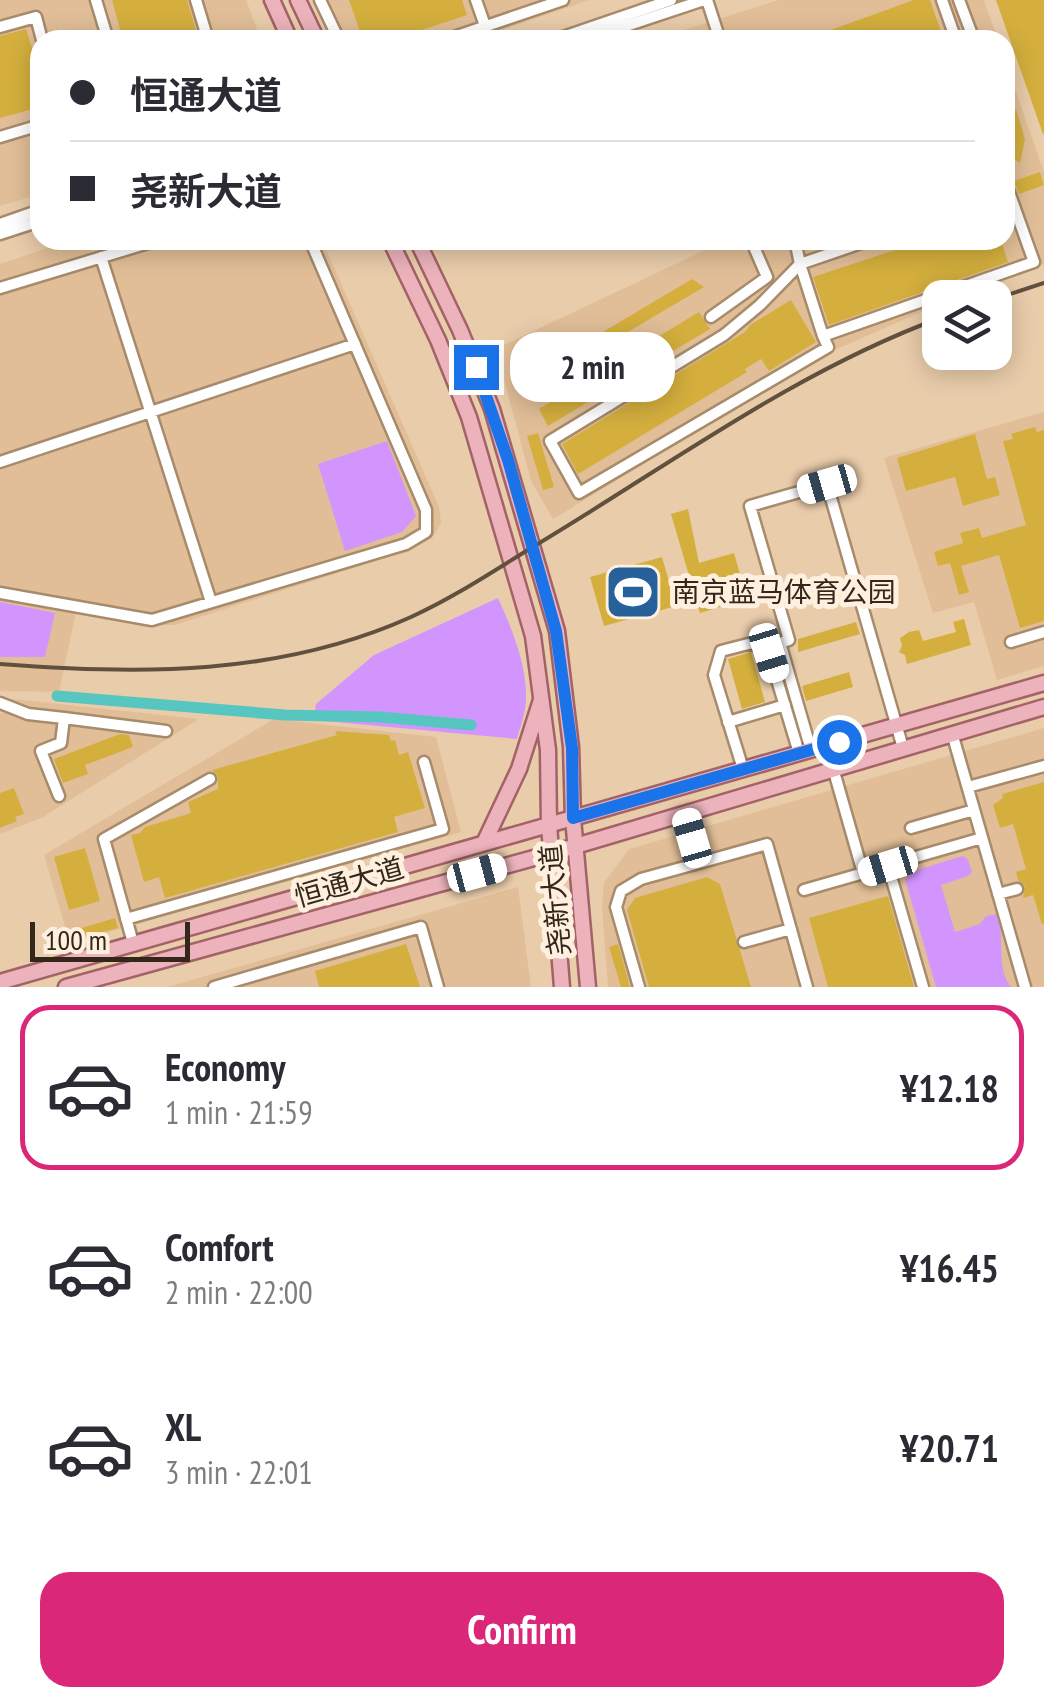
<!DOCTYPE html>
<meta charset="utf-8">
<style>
:root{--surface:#fff;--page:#f2f2f3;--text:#2b2b33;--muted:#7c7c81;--line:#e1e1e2;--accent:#db2777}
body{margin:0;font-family:"PT Sans Narrow","Noto Sans SC",sans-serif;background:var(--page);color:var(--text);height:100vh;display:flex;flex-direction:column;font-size:38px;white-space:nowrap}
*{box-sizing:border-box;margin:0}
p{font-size:32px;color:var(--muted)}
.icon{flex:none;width:55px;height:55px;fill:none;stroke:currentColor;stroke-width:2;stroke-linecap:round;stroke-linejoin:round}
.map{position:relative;height:987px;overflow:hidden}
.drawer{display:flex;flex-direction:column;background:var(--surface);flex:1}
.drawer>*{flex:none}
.hud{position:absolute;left:30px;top:30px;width:985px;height:220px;border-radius:30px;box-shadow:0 5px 25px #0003;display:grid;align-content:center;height:220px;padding:0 40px;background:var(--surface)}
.tools{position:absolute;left:922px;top:280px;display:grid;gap:20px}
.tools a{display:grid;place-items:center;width:90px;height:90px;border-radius:20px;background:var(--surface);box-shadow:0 5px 25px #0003;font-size:50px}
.scale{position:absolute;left:30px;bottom:25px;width:160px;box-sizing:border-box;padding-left:10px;border:5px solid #33271a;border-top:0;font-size:28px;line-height:35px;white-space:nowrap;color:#33271a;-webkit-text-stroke:8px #ffefdf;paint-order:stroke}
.end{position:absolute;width:45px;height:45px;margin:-22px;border:12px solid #1a73e8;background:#fff;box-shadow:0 0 0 5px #fff}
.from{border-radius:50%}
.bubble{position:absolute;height:70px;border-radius:30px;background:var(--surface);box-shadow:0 5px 25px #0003;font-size:32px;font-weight:600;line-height:70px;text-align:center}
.car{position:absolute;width:30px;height:60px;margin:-30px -15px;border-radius:12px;box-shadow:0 0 8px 2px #0007;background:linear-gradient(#fff 24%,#345 0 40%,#fff 0 76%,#345 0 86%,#fff 0)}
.hud b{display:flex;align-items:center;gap:35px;height:95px;font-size:38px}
.hud b+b{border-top:2px solid var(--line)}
.hud i{width:25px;height:25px;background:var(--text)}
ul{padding:18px 0 0;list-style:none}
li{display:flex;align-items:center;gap:30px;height:165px;margin:0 20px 15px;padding:0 20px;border:5px solid transparent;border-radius:30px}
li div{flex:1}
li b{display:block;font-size:38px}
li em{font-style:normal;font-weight:600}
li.current{border-color:var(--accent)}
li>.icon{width:90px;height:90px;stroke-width:1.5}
.primary-button{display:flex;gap:20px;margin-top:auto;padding:20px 40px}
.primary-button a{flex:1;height:115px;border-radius:30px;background:var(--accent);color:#fff;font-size:40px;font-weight:600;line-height:115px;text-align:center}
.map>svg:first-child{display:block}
</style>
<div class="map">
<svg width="1044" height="987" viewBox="0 0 1044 987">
<rect width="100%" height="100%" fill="#e9ccaa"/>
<path fill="#e1be97" d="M0,0H246L261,40H40V194L0,206Z
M314,0H589L473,40H333Z
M779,0H984L998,40H652Z
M1005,61L1044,172V264L956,297L940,298V304L823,355L553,519L531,481L496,349L726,240H1005Z
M72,240H322L439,507L441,523L432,538L409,550L175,625H156L76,612L59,692L0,691V264Z
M1044,412V666L997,680L974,602L933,613L884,458Z
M12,699L199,719L43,817L0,834V713H10Z
M274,719L436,737L461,832L70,943L44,855Z
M1044,728V987H608L602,907L604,883L629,849Z
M518,887L531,987H167Z"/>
<path fill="#d295fd" d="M387,441L416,516L402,532L345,551L318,464Z
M498,598C512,629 527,665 526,699C526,712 520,727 517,739L314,720L316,704L374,655Z
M0,602L55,613L45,657H0Z
M963,856L968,860L972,872L968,876L941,885L955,932L980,924L986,916L997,914C1006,938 995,967 1011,987H936L905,879L920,869Z"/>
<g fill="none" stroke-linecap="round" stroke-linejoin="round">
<path stroke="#58c6c0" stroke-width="11" d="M57,696L285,715L379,717L471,725"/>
</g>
<path fill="#d4af3e" d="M112,0H187L199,40H123Z
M349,0H462L467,15L392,40H363Z
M914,0H930L944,40H803Z
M996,0H1044V134H1043Z
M26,29L40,74V107L0,118V36Z
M1016,109L1025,139L1020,163L1008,156L1011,143L1005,123V113Z
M1040,172L1044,185L1019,194L1014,181Z
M925,240H1001L1008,262L829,325L813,277Z
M692,279L704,287L582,359L576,348Z
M791,300L816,342L769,371L761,359L745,369L747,372L578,474L562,444L745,332L750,325Z
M699,312L710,329L548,426L539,409Z
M1035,427L1037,432L1044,430V621L1020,628L999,555L961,566L969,592L959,595L950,563L938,566L934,552L963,543L960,533L979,528L982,538L1026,525L1003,441L1013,439L1011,434Z
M538,433L554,487L543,490L527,436Z
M975,434L987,479L995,477L1000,495L963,506L955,477L906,491L897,458Z
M688,509L699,563L734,553L747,599L700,613L671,514Z
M662,557L676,606L604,626L590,577Z
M964,619L971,645L907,664L905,655L899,652L902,646L900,638L909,632L919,630L923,641L956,632L953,622Z
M856,622L860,634L798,652V639Z
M751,652L765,702L742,709L728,659Z
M849,672L853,687L806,701L802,686Z
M335,731L389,735L391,741L395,740L399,755L408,752L425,808L394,817L398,832L165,898L159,877L144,882L131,835L140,833L145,827L191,813L188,802L218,789V776L212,770L337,735Z
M120,734L129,735L133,747L85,765L88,774L63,783L54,759Z
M1044,782V924H1042L1033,895L1023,898L1025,886L1018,880L1016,872L1026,869L1013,824L1000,828L993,805L1003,798L1002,794Z
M14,788L24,814L15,817L17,821L0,828V793Z
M85,848L100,901L69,910L54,857Z
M707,877L720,884L751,987H649L627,910L635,898Z
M888,896L914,987H828L809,918Z
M115,918L118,928L77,939L75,930Z
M406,944L420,987H319L315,971Z
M618,944L630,987H621L609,947Z"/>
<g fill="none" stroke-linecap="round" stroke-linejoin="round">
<g stroke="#a78b6b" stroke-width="15">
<path id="minor" d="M96,0L108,40
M196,0L208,40
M320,0L339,40
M476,0L490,40
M707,0L720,40
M942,0L956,40
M959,0L974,40
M0,27L36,17L42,40
M445,40L563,0
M554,40L671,0
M584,40L704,0
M0,137L40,125
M0,224L40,210
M0,234L40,221
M795,240L800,264L760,305L724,335L550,441L579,493L828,347L823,336
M870,240L800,264L823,336L1034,262L1009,192
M101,257L211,602
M0,288L158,240
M711,317L767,277L751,240
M0,462L355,344
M0,593L152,620L406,544L426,532V510L310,240
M1011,642L1044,632
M0,703L28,714L64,718L61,743L41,751L59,796
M64,718L166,731
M728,722L785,705
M952,733L1025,987
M811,750L780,643L789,640L750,506L827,484L903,748
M833,768L863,873
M743,769L714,675L721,651L752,643L769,653L799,753
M968,787L1044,766
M685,813L699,863L767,844L807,987
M911,828L974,810
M916,857L982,838
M804,890L888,866L923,987
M998,894L1017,889
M126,919L443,829L424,762
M744,942L791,929
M133,943L104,839L210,779
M214,987L421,927L438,987
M639,987L616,907L621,891L641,879L699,863"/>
</g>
<g stroke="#a36267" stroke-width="19">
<path id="major" d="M272,0L290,40
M298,0L317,40
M390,240L438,340L469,417L533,636L548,750L549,825L562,987
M417,240L460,330L492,409L557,631L571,747L573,818L588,987
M484,843L519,769L541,700
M0,982L1044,683
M66,987L552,853L1044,707"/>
</g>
<use href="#minor" stroke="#fff" stroke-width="10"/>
<use href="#major" stroke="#ecb3bc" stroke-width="14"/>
<path stroke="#61503e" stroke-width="4" d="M995,299L1044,283
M0,664C140,675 280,676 411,617C455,597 495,570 536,545C668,466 794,372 940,318"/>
</g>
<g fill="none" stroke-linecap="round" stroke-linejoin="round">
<path stroke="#1a73e8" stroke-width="12" d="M476,367L508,460L556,631L572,748L573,818L839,742"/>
</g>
<defs>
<g id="stadium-square" transform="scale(2.875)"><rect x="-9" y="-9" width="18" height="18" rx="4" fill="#276199" stroke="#ffefdf"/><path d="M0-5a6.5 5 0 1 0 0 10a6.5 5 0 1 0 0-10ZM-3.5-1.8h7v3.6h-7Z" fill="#fff"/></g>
</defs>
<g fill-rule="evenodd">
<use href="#stadium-square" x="633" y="592"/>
</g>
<g text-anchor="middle" stroke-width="10" stroke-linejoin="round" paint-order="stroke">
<g font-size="28" fill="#33271a" stroke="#ffefdf" text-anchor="start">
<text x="672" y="602">南京蓝马体育公园</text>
</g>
<g font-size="28" fill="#33271a" stroke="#ffefdf">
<text transform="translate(349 882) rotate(-16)" y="10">恒通大道</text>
<text transform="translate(555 900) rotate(-95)" y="10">尧新大道</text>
</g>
</g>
</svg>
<div class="tools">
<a><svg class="icon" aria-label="layers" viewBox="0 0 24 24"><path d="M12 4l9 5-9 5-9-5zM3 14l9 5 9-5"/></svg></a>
</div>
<div class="scale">100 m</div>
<i class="end from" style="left:839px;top:742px"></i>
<i class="end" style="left:476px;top:367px"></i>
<div class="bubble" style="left:510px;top:332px;width:165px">2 min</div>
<i class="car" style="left:827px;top:484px;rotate:254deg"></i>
<i class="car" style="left:769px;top:653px;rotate:163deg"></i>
<i class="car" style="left:692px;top:838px;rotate:344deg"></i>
<i class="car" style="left:888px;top:866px;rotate:253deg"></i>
<i class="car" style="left:477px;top:873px;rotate:75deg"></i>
<div class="hud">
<b><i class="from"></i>恒通大道</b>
<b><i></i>尧新大道</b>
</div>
</div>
<section class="drawer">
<ul>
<li class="current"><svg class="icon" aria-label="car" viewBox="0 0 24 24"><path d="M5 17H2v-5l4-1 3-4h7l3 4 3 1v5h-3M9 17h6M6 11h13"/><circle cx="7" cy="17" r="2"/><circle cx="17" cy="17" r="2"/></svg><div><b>Economy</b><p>1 min · 21:59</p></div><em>¥12.18</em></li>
<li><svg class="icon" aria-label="car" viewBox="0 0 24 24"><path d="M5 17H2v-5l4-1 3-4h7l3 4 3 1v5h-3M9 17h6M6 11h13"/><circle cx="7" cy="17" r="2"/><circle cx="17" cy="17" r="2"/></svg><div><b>Comfort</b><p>2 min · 22:00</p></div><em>¥16.45</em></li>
<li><svg class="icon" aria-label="car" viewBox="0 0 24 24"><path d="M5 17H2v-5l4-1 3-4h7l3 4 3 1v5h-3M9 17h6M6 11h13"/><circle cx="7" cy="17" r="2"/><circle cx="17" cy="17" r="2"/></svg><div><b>XL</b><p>3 min · 22:01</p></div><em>¥20.71</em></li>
</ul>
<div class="primary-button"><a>Confirm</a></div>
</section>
